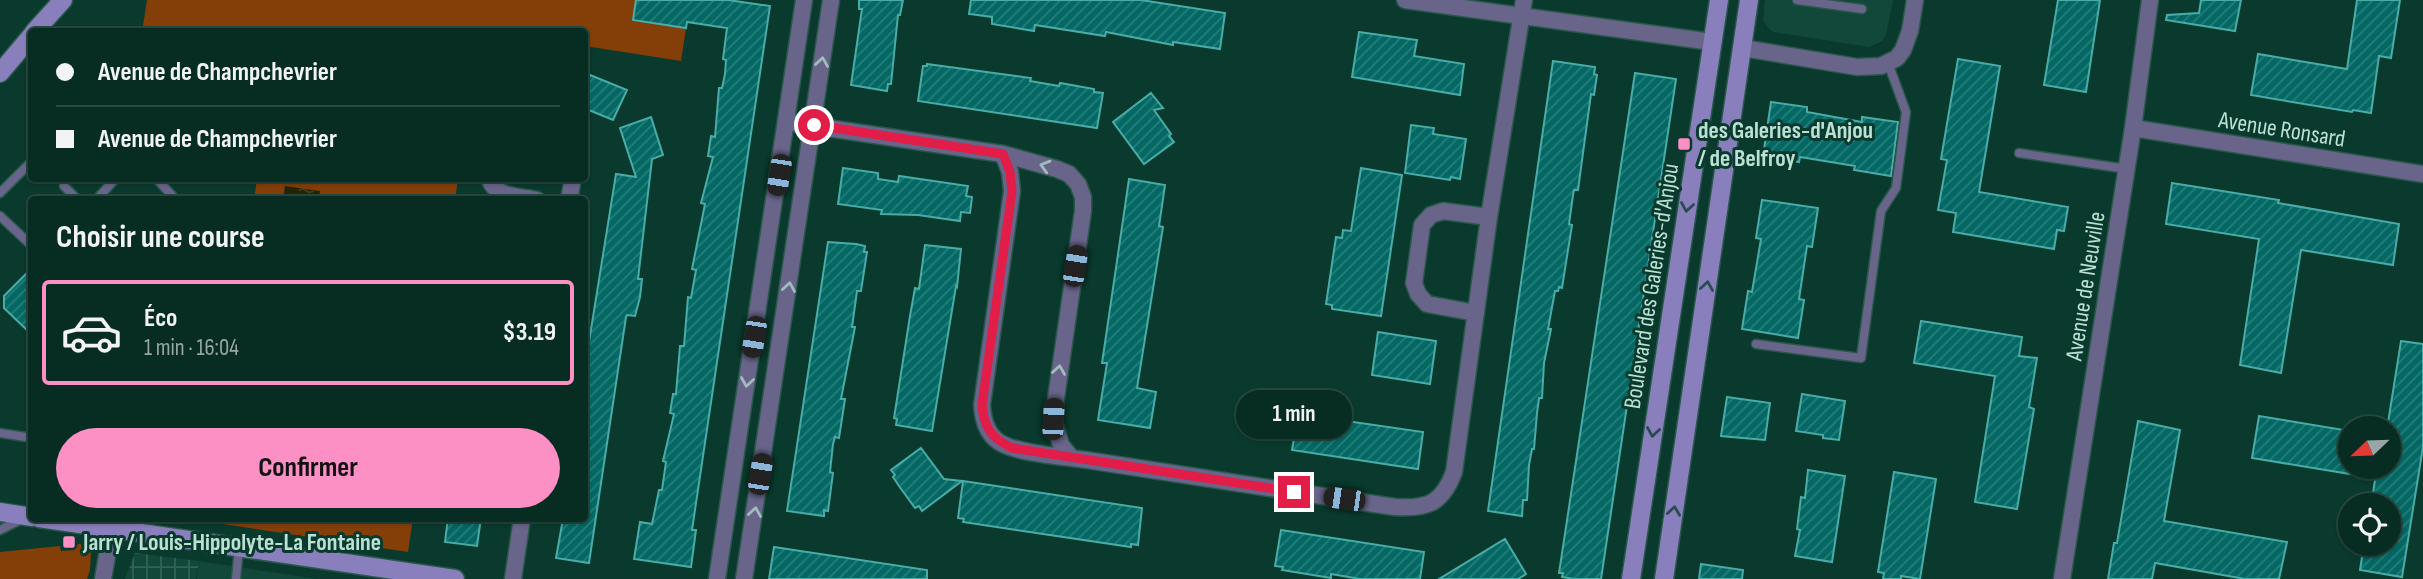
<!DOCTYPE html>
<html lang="fr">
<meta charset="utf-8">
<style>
:root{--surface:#072c22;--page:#10342a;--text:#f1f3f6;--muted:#98a7a5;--line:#284840;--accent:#fc8fc3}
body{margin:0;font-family:"Sofia Sans Condensed",sans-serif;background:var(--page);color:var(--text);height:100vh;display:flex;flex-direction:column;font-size:26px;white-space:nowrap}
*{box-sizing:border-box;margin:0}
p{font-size:23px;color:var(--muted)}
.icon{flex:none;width:38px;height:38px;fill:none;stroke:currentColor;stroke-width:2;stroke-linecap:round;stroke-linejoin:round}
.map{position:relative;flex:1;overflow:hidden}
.side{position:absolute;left:28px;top:196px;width:560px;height:326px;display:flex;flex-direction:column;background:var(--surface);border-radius:7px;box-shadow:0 2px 5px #0004,0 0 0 2px var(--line)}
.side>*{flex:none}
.hud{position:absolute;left:28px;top:28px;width:560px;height:154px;border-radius:7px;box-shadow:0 2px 5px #0004,0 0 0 2px var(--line);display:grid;align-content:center;height:154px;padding:0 28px;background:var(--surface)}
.needle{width:46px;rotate:247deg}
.buttons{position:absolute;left:2338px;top:416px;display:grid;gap:14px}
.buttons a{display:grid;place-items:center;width:63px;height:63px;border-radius:50%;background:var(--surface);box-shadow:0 2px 5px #0004,0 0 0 2px var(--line);font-size:35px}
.end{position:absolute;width:32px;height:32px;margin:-16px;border:9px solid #e11d48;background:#fff;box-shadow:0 0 0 4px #fff}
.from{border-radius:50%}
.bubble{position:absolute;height:49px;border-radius:24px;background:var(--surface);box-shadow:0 2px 5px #0004,0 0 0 2px var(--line);font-size:23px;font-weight:700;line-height:49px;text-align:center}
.car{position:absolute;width:21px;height:42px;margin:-21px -10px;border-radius:9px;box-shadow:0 0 5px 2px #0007;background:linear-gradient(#222 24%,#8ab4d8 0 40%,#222 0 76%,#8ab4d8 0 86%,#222 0)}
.hud b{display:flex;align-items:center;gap:24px;height:66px;font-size:26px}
.hud b+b{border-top:2px solid var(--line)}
.hud i{width:18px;height:18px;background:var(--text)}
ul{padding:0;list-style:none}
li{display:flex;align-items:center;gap:21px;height:105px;margin:0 14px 10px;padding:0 14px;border:4px solid transparent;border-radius:7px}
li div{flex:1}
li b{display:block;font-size:26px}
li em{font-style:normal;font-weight:700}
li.current{border-color:var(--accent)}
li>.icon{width:63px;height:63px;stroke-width:1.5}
h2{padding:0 28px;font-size:32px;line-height:84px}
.primary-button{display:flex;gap:14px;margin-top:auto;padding:14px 28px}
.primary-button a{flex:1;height:80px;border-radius:42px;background:var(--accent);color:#111;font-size:28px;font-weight:700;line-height:80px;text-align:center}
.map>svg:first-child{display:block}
</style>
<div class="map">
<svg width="2423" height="579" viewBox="0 0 2423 579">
<defs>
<pattern id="industrial-grid" width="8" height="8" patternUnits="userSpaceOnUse" patternTransform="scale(1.75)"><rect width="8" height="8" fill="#12483a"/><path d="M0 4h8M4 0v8" fill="none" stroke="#326256"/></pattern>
<pattern id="water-ripples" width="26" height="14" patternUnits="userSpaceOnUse" patternTransform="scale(1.75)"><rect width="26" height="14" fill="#232401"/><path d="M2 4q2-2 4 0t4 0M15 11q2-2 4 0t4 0" fill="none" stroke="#414425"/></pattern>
<pattern id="building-hatch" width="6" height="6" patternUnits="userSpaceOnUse" patternTransform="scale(1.75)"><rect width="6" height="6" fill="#036864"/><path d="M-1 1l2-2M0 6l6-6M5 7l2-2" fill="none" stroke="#267d79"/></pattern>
</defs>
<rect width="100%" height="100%" fill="#093a2d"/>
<path fill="#12483a" d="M1765,0H1893L1886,35L1882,41L1869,47L1774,32L1769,29L1763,20Z
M199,561L317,579H197Z"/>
<path fill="url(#industrial-grid)" d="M135,553L199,561L196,579H125Z"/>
<path fill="#843f09" d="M147,0H714L711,25L687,22L681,61L585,46L584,32H495L478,29V32H142Z
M257,179H458L455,199L254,200Z
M203,518H413L408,552L203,521Z
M79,544L84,545L91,552L90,570L87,579H0V552L60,546L61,551L71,550V546Z"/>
<path fill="url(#water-ripples)" d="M285,186L320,191L319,199H283Z"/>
<path fill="url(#building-hatch)" stroke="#49aca7" stroke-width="2" d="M636,0H728L770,6L692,530H696L691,567L634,559L640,522L652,524L659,490H662L666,462L663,461L674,414L670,413L673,394H676L680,346H684L688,297L691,298L696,270L692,269L705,204L701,203L713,157L708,156L711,136L715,137L719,88H722L725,74L726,60L723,59L727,28L687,22L686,28L633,20Z
M859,0H903L900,15H898L891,84H888L887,91L851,85L862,9H859Z
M971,0H1141L1225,13L1220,49L1173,42V45L1106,32L1105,36L1035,25L1034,31L992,24V17L969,14Z
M2058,0H2100L2086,92L2044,85Z
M2201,0H2241L2235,31L2166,20L2167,15L2199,13Z
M2357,0H2400L2391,58L2379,56L2371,113L2353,110L2352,112L2251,95L2258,54L2347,69Z
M1359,32L1417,40L1414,56L1464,64L1460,95L1352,77Z
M1958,59L2000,66L1979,192L2068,207L2064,231L2057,230L2054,249L1953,232L1956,213L1938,210L1947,160L1941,159Z
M1553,61L1595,67L1594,74L1597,75L1594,95L1591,94L1578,190H1574L1573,195L1569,224L1572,225L1562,288L1559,287L1558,291H1555L1548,329H1551L1544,363L1542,398H1539L1537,413L1534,449H1532L1529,465L1527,500H1523L1522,516L1488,511Z
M927,64L1031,78L1030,81L1059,86L1060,83L1094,89V92L1103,93L1097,128L918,101L923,66H927Z
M1635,73L1676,79L1601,579H1574L1562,577L1563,573H1559Z
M590,75L627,90L613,120L584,108V88Z
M1151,93L1163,108L1154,110L1171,134L1169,136L1174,142L1144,164L1113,122Z
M1771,102L1807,107V112L1862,122V117L1898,122L1891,176L1854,170L1855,166L1800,157L1799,162L1763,156Z
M651,117L663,155L652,159L638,279H642L640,297L635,316L627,315L626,317L589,563L556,558L563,519L584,522V373L616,174L636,177L620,128Z
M1411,125L1434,128L1433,134L1466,139L1460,179L1451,177L1450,180L1405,173Z
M843,168L878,173V179L898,182L899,176L968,186L966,196L972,197L970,213L961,212L960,221L918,215L881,214L882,210L838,204Z
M1361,168L1402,175L1381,316L1332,309V305L1326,304L1336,237L1342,238L1343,230L1351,231Z
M1129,179L1165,185L1159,226L1163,227L1137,388L1156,392L1150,428L1098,420L1107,363H1102L1106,336Z
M2172,183L2279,200L2278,203L2399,224L2393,265L2301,250L2281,373L2240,365L2259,239L2166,224Z
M1762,200L1818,208L1812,247L1807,246L1799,299L1804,300L1798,338L1742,329L1748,291L1752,292L1761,239L1756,238Z
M828,242L856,244L865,246L864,252H867L861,291H857L852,327H855L841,399H845L839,438L835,437L833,444L830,472L833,473L828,511L824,510V516L787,511Z
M925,245L961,249L957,287L956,286L932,431L896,425L897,419L894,418L910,316L915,288L919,289Z
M32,268V335L4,308V296Z
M1921,321L2022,337L2019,356L2037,358L2029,407L2034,409L2017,509L1975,502L1995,376L1914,363Z
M1378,332L1436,341L1430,384L1372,375Z
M2401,341L2423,344V447L2402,577L2360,570L2364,544H2389V506H2371L2377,467H2389V429H2387Z
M1802,394L1845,401L1839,440L1823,438V435L1796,431Z
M1727,397L1770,403L1765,440L1721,436Z
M1298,414L1423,432L1418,469L1292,450Z
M2259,416L2350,431V474L2252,458Z
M2138,421L2180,430L2164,521L2287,542L2279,579H2245L2155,563L2152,579H2108L2114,543H2117Z
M921,448L944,479L962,481L922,511L919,506L915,508L899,486L893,477L895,475L891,470Z
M1808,470L1845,476L1832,562L1795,556L1800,530L1797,529L1801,497L1805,498Z
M1894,472L1936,479L1920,579L1901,576V579H1883L1884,573L1878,572Z
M963,481L1142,508L1138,545L1131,544V547L963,522L964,519L958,518Z
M448,518H481L477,546L445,542Z
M1281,530L1424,552L1420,579H1360L1331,574V578L1282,570L1283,567L1275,566Z
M1505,539L1526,574L1518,579H1439Z
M774,547L927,570V579H769Z
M1701,564L1743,570L1742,579H1699Z"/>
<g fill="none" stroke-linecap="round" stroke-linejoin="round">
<g stroke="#29584b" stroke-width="11">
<path id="lane" d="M1797,0L1862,9
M2019,153L2127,169
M156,178L176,200
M64,186L78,200
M0,193L32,161
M96,200L116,178
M0,216L32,246
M1756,344L1861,358L1881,211L1896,188L1906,112L1888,63
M0,433L32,438
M0,530L22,519
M236,579L239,547"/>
</g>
<g stroke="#29584b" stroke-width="19">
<path id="street" d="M1405,0L1712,42
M1743,48L1857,67L1881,66L1897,58L1903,50L1910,31L1915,0
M787,122L1003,154L1057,169L1069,174L1078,184L1083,197V211L1053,419L1061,445L1071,457
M2133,128L2423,174
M1003,154L1010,172L1012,191L982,405C983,419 986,433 999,442C1017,454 1070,457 1093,461C1193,476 1294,492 1395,507C1427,509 1442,504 1454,472L1489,217L1524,0
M489,178C495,198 519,196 537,200
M569,200L573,178
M1476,313L1427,304L1418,294L1414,283L1422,225L1431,215L1443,211L1489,217
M103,579L112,527
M513,579L522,518
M717,579L804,0
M744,579L831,0
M2062,579L2133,128L2150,0"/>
</g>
<g stroke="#29584b" stroke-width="21">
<path id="secondary" d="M34,32L63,0
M0,73L32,35
M0,512L32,517
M39,518L455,579
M1631,579L1719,0
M1664,579L1749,0"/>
</g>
<use href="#lane" stroke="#69648a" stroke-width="8"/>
<use href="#street" stroke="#69648a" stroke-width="16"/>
<use href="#secondary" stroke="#897fbc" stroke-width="18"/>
</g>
<defs><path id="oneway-chevron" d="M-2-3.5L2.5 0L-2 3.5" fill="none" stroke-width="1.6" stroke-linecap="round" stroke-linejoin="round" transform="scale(1.75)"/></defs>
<g stroke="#a2bcbd">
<use href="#oneway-chevron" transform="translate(822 62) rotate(-81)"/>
<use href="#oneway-chevron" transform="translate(1045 166) rotate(-164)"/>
<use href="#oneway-chevron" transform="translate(789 287) rotate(-81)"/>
<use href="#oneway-chevron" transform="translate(1059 370) rotate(-81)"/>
<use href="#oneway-chevron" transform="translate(747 382) rotate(99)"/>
<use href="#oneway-chevron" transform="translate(755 512) rotate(-81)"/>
</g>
<g stroke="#294b51">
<use href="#oneway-chevron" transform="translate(1687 207) rotate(99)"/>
<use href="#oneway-chevron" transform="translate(1707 286) rotate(-81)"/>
<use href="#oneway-chevron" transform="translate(1653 432) rotate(99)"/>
<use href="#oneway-chevron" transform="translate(1674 511) rotate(-82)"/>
</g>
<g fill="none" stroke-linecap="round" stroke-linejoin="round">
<path stroke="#e11d48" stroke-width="9" d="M814,125L1003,154L1010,172L1012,191L982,405C984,427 991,438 1012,448L1294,492"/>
</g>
<g fill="#fc8fc3" stroke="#093a2d" stroke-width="2.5">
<rect x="1677" y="137" width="14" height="14" rx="3.5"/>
<rect x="62" y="535" width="14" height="14" rx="3.5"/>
</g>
<g text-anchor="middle" stroke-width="6" stroke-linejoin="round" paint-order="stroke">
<g font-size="24" fill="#bae1d3" stroke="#093a2d">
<text transform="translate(2282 129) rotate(9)" y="8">Avenue Ronsard</text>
<text transform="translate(1651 286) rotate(-81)" y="8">Boulevard des Galeries-d'Anjou</text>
<text transform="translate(2085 286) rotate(-81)" y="8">Avenue de Neuville</text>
</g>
<g font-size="24" font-weight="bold" fill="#bae1d3" stroke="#093a2d" text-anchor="start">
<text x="1698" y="138">des Galeries-d'Anjou<tspan x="1698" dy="28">/ de Belfroy</tspan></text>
<text x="83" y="550">Jarry / Louis-Hippolyte-La Fontaine</text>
</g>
</g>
</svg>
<div class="buttons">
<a><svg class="needle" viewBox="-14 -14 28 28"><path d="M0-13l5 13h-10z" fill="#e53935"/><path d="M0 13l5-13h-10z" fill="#98a7a5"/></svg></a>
<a><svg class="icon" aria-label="locate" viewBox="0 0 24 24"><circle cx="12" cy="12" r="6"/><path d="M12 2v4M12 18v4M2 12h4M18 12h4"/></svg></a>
</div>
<i class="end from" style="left:814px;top:125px"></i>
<i class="end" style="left:1294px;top:492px"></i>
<div class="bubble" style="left:1236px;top:390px;width:116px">1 min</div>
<i class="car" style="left:779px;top:175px;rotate:189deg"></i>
<i class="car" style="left:1075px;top:266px;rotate:9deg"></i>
<i class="car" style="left:754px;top:337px;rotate:189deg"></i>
<i class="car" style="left:1053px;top:419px;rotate:3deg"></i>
<i class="car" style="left:760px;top:474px;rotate:9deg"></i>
<i class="car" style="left:1344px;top:499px;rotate:278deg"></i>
<div class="hud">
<b><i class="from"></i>Avenue de Champchevrier</b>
<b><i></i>Avenue de Champchevrier</b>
</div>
<section class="side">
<h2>Choisir une course</h2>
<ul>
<li class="current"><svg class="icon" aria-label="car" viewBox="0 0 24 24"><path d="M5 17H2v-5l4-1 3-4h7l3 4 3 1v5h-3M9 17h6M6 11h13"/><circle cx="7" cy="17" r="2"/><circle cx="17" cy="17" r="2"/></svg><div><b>Éco</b><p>1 min · 16:04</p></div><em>$3.19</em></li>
</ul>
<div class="primary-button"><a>Confirmer</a></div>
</section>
</div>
